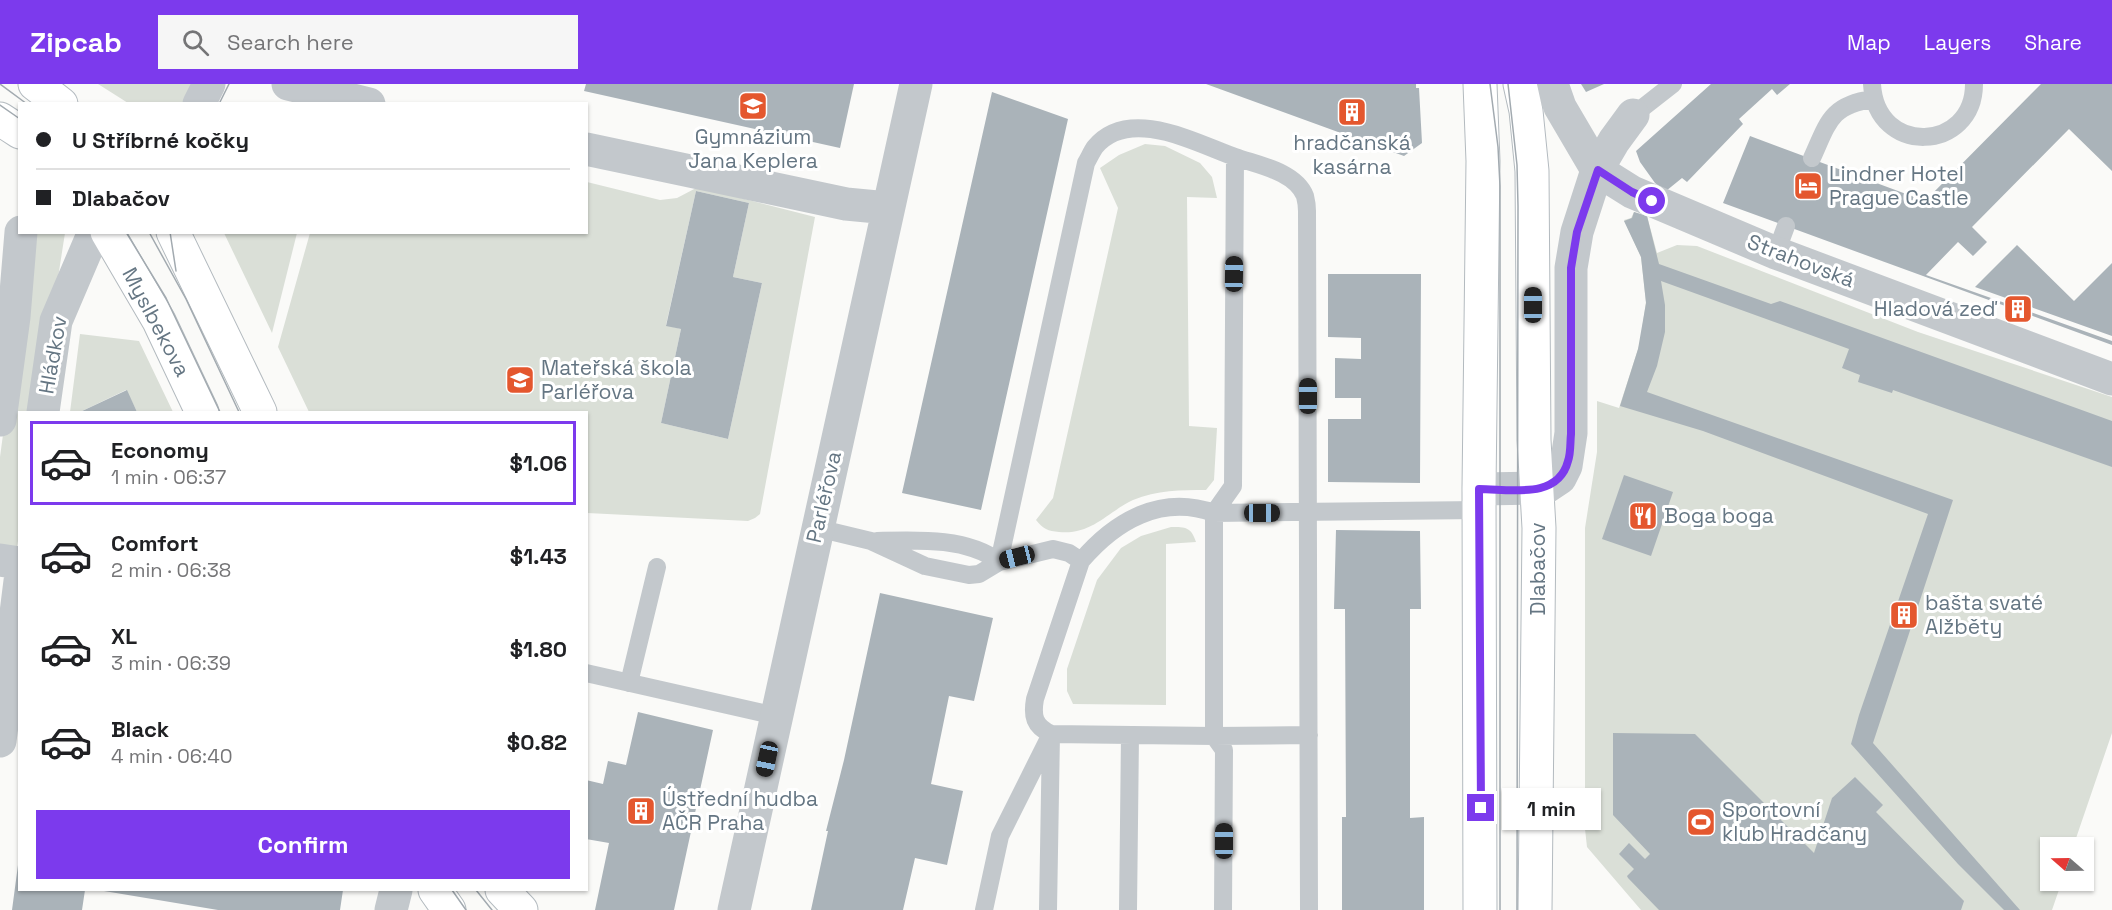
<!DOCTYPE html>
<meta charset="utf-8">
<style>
:root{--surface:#fff;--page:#f6f6f6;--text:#202124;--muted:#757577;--line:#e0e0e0;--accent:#7c3aed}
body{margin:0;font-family:"Space Grotesk",sans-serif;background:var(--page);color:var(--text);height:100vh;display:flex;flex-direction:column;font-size:22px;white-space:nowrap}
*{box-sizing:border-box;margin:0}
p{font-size:20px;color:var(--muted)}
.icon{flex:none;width:33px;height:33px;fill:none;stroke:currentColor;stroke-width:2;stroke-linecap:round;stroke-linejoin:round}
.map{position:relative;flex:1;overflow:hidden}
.panel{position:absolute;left:18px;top:327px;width:570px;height:480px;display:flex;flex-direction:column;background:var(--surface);border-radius:0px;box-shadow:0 2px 4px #0004}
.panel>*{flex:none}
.banner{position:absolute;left:18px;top:18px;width:570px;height:132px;border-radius:0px;box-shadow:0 2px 4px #0004;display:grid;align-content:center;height:132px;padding:0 18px;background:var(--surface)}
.needle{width:39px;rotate:290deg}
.controls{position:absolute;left:2040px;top:753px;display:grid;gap:12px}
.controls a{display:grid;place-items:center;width:54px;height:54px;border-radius:0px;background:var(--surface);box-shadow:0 2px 4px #0004;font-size:30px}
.end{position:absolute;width:27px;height:27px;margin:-14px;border:8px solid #7c3aed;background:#fff;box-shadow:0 0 0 3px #fff}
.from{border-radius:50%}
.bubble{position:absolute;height:42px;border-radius:0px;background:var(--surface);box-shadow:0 2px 4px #0004;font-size:20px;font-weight:800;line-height:42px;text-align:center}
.car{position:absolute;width:18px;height:36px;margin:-18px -9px;border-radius:8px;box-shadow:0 0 4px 2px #0007;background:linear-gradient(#222 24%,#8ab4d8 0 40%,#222 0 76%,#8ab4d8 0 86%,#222 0)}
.banner b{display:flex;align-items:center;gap:21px;height:57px;font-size:22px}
.banner b+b{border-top:2px solid var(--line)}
.banner i{width:15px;height:15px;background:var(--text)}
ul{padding:10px 0 0;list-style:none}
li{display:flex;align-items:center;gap:18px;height:84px;margin:0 12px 9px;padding:0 6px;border:3px solid transparent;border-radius:0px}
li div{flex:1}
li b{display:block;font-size:22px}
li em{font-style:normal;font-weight:800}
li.current{border-color:var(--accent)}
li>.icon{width:54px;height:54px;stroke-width:1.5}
.action{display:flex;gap:12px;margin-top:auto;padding:12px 18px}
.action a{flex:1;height:69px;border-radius:0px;background:var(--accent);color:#fff;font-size:24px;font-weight:800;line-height:69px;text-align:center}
header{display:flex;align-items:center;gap:36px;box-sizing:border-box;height:84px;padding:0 30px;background:var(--accent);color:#fff}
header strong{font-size:28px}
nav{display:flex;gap:33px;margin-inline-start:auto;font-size:21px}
.search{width:420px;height:54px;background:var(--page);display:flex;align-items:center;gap:15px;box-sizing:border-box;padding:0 21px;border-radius:0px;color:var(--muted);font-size:22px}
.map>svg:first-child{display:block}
</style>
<header>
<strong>Zipcab</strong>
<div class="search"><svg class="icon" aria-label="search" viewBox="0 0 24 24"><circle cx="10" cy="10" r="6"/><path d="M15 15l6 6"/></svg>Search here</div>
<nav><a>Map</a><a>Layers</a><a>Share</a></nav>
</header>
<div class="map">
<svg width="2112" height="826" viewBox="0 0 2112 826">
<rect width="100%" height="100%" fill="#fafaf8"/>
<path fill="#dadfd7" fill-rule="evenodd" d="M98,0H194L183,20L128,19Z
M1145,60L1165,62L1200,79L1212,93L1217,114L1187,113L1189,342L1217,344L1214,396L1206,406C1181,406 1157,406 1133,416C1106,429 1092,451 1059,448C1048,447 1043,445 1036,436L1053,414L1118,124L1100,84L1119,71Z
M587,98L660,116L677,114L698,103L815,133L760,430L755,434L748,437L587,429L586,328H309L278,263L310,149L586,148ZM696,107L749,119L733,193L762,199L728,355L661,339L681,245L666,241Z
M1634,128L1647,132L1657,169L1677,161L1697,162L1918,248L2112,313V649L2073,763L2050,764V796L2062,797L2052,826H1641L1587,763L1585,745V444L1597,368V317L1619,324L1640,259L1646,218L1641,173L1624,136L1631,134Z
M30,149H65L37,328H20V445L17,463L0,462V373Z
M224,149H297L272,249Z
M80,250L139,257L173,328H137L126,306L80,328H70Z
M1171,443C1186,443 1191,443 1196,458L1166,460V621L1073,620L1067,607V585L1097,496L1121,464L1141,452Z"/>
<path fill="#aab3b9" d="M586,0H854L840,64L584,7Z
M1206,0H1416V4H1419L1422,59L1404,72Z
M1581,0H1604L1586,8Z
M1711,0H1790L1777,11L1772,5L1739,35L1743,40L1687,98L1682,94L1666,107L1655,99L1640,78L1636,67Z
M2041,0H2112V87L2069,45L1972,143L1987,158L1973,172L1958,158L1926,191L2112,257V261L1723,119L1750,52L1925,117Z
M992,8L1068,35L981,426L902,409Z
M696,107L749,119L733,193L762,199L728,355L661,339L681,245L666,242Z
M1634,128L1647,132L1659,180L1771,220L1780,217L2112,337V383L1893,306L1892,309L1858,298L1860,291L1842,284L1849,265L1661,197L1665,221V248L1657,282L1647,308L1953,416L1873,659L2020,826H2004L1958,780L1851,660L1859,631L1928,430L1703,347L1620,322L1638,265L1646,219L1641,173L1624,137L1632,134Z
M2017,161L2074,217L2112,179V252L1975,203Z
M1328,190H1421L1420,399L1328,398V335H1361V314H1335V274L1361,275V254L1328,253Z
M127,306L137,328H80Z
M1624,391L1673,408L1651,472L1602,455Z
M1336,446L1420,447L1421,525H1410V734L1424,733V826H1342V733H1346L1345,525H1334Z
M880,509L993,534L974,617L949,612L931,700L963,707L947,781L915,774L903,826H811L828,747H826L844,676Z
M638,628L713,646L674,826H595L609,759L586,755V696L603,700L608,677L626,681Z
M1613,649L1695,650L1814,769L1832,714L1855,693L1883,721L1876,728L1964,817L1961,826H1659L1628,794L1627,792L1634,785L1619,770L1629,759L1645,775L1650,770L1613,731Z
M18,781L20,806H85L82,826H12Z
M98,806H343L340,826H218Z"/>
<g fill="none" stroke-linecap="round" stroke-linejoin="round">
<g stroke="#b3babf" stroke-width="35">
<path id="secondary" d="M35,0L61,20
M1480,0L1483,77L1479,405L1480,826
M1520,0L1526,27L1532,87L1534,356L1539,444L1535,826
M0,35L20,48
M107,148L159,237L202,328
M173,148L260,328
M435,806L449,826
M502,806L521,826"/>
</g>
<path stroke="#c3c8cc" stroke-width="18" d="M1872,0C1876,73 1974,68 1974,0
M1641,25L1673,0
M1235,73C1257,81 1295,87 1305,112C1306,116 1307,122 1307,127L1309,826
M1812,74C1828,39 1830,21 1873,15
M1776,169L1786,142
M817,444L871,457L925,482L969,491L979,490L999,478L1053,465L1069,469L1081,477L1035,615C1032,632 1034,642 1051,650L1048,826
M877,457C915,456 968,453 999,478
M1081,477C1115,437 1161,410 1214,429V652L1309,651
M999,478L1086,79C1089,74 1092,67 1095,63C1129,22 1196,59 1235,73L1233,402L1214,429L1480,426
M586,589L776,632
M629,599L657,483
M984,826L1000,752L1051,650L1214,652L1224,666L1223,826
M1128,826L1130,651"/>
<path stroke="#c3c8cc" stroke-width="33" d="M288,0L369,20
M1552,0L1560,23L1597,86L1632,108L1776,169L2112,295
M199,20L209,0
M586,65L846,120L888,124
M43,328L56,237L94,148
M0,336L14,233L21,148
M1479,405L1545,404L1560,394L1566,382L1571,349V184L1577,148L1597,86L1614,57L1633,31
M0,476L20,479
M0,657L20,497
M391,826L396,806
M734,826L916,0"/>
<use href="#secondary" stroke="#fff" stroke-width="33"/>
<path stroke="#a2aab0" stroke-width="1.5" d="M0,0L27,20
M1490,0L1498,63L1500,102V826
M1508,0L1517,81L1518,122L1517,826
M219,20L229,0
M0,21L20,35
M126,148L166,214L220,328
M149,148L186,215L239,328
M170,148L176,187
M452,806L466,826
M476,806L492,826"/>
</g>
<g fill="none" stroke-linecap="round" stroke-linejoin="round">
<path stroke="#7c3aed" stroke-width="8" d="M1481,724L1479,405C1510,405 1558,416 1568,377C1571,369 1570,359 1571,350V184L1577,148L1598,86L1632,108L1652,117"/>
</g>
<defs>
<g id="school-square" transform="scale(1.5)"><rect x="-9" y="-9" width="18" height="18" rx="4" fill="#e4572e" stroke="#fff"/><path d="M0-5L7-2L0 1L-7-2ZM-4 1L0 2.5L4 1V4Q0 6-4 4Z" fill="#fff"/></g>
<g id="building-square" transform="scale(1.5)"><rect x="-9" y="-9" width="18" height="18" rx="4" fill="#e4572e" stroke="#fff"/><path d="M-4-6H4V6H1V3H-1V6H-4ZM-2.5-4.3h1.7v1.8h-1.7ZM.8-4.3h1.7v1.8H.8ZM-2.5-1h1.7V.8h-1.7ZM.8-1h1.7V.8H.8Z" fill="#fff"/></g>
<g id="hotel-square" transform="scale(1.5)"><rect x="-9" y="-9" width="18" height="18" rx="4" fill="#e4572e" stroke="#fff"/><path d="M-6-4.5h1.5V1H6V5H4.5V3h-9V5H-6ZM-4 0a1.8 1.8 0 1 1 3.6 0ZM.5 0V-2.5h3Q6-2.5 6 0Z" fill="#fff"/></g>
<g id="restaurant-square" transform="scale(1.5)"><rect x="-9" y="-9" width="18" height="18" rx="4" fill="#e4572e" stroke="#fff"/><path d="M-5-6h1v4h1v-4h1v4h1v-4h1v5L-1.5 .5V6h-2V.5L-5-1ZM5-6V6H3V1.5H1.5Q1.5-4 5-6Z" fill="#fff"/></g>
<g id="stadium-square" transform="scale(1.5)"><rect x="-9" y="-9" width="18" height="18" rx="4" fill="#e4572e" stroke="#fff"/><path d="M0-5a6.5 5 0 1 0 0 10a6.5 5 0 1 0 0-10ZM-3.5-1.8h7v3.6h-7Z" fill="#fff"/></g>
</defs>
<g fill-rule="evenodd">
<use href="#school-square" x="753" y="22"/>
<use href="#building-square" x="1352" y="28"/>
<use href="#hotel-square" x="1808" y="102"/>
<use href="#building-square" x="2018" y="225"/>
<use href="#school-square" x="520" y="296"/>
<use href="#restaurant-square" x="1643" y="432"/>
<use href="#building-square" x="1904" y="531"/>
<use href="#building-square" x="641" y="727"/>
<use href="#stadium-square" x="1701" y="738"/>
</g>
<g text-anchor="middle" stroke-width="6" stroke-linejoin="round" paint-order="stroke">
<g font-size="21" fill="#657683" stroke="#fff" text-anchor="start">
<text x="753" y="60" text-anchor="middle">Gymnázium<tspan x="753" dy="24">Jana Keplera</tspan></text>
<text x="1352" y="66" text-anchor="middle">hradčanská<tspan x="1352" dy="24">kasárna</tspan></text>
<text x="1829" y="97">Lindner Hotel<tspan x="1829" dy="24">Prague Castle</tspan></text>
<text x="1997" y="232" text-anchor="end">Hladová zeď</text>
<text x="541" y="291">Mateřská škola<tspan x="541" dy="24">Parléřova</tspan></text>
<text x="1664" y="439">Boga boga</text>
<text x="1925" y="526">bašta svaté<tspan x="1925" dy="24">Alžběty</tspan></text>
<text x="662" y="722">Ústřední hudba<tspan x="662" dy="24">AČR Praha</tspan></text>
<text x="1722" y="733">Sportovní<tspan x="1722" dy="24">klub Hradčany</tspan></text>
</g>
<g font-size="21" fill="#657683" stroke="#fff">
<text transform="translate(1801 177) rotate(21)" y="7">Strahovská</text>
<text transform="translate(156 238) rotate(62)" y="7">Myslbekova</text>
<text transform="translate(53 271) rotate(-80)" y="7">Hládkov</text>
<text transform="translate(824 413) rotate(-77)" y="7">Parléřova</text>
<text transform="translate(1538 485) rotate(-90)" y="7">Dlabačov</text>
</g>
</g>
</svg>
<div class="controls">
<a><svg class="needle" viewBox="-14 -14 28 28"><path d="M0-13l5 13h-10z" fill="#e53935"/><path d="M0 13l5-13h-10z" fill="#757577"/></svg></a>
</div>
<i class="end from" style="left:1652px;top:117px"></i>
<i class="end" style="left:1481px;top:724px"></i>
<div class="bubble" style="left:1502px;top:704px;width:99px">1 min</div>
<i class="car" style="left:1234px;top:190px;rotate:1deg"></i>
<i class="car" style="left:1533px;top:221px;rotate:0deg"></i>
<i class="car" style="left:1308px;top:312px;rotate:0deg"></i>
<i class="car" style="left:1262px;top:429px;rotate:90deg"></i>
<i class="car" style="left:1017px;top:473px;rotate:256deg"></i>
<i class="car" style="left:767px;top:675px;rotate:192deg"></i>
<i class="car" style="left:1224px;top:757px;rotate:0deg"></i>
<div class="banner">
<b><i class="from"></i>U Stříbrné kočky</b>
<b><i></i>Dlabačov</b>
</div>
<section class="panel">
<ul>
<li class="current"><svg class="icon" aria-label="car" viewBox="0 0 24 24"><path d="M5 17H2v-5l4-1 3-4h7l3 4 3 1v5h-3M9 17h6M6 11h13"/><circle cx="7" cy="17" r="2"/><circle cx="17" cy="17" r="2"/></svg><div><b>Economy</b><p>1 min · 06:37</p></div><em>$1.06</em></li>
<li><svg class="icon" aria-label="car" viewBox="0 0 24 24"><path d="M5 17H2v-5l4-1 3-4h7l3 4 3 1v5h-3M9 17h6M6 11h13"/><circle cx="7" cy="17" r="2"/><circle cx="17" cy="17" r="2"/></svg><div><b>Comfort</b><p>2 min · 06:38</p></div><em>$1.43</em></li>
<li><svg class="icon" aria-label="car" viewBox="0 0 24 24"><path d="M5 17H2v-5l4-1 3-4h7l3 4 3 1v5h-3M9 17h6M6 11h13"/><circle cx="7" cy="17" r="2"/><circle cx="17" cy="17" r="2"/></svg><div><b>XL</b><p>3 min · 06:39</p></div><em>$1.80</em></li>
<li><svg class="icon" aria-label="car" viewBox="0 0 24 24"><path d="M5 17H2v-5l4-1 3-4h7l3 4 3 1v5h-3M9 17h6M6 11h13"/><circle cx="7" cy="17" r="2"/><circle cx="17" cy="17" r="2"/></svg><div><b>Black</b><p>4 min · 06:40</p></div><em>$0.82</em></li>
</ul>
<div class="action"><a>Confirm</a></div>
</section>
</div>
